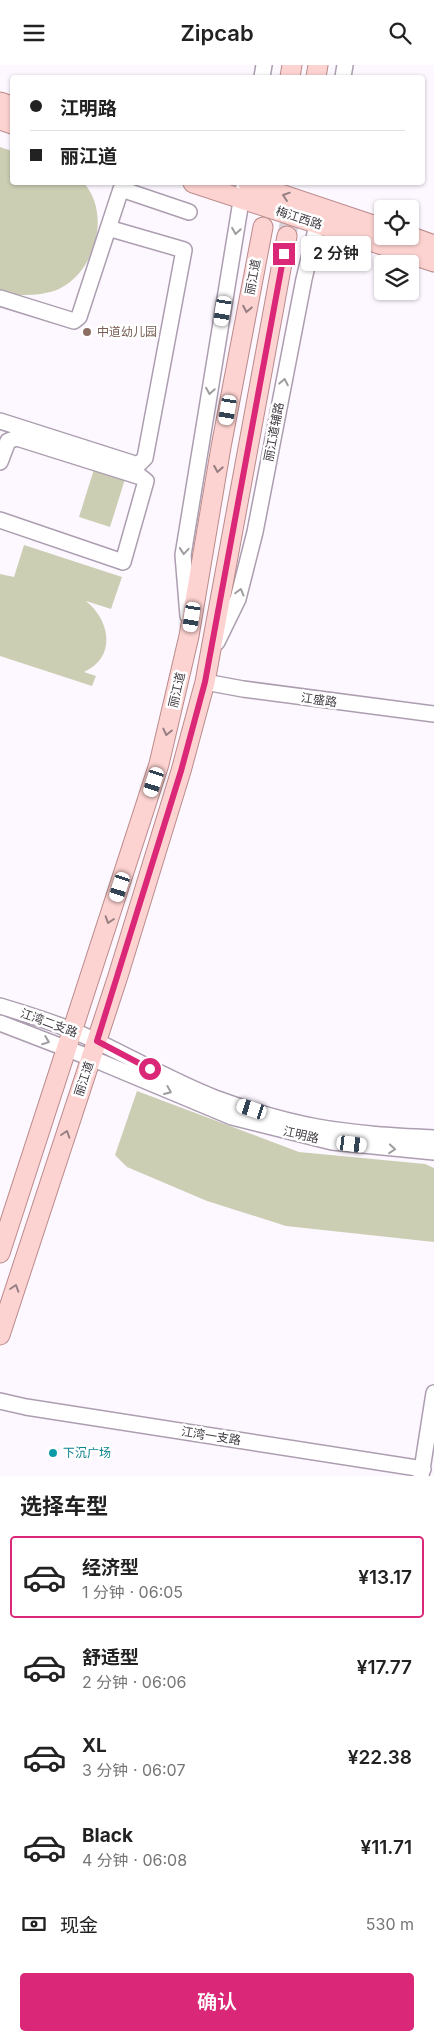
<!DOCTYPE html>
<html lang="zh">
<meta charset="utf-8">
<style>
:root{--surface:#fff;--page:#f2f2f2;--text:#222;--muted:#767676;--line:#e0e0e0;--accent:#db2777}
body{margin:0;font-family:Inter,"Noto Sans SC",sans-serif;background:var(--page);color:var(--text);height:100vh;display:flex;flex-direction:column;font-size:19px;white-space:nowrap}
*{box-sizing:border-box;margin:0}
p{font-size:16px;color:var(--muted)}
.icon{flex:none;width:28px;height:28px;fill:none;stroke:currentColor;stroke-width:2;stroke-linecap:round;stroke-linejoin:round}
.map{position:relative;height:1411px;overflow:hidden}
.side{display:flex;flex-direction:column;background:var(--surface);flex:1}
.side>*{flex:none}
.guide{position:absolute;left:10px;top:10px;width:415px;height:110px;border-radius:5px;box-shadow:0 1px 4px #0004;display:grid;align-content:center;height:110px;padding:0 20px;background:var(--surface)}
.tools{position:absolute;left:374px;top:135px;display:grid;gap:10px}
.tools a{display:grid;place-items:center;width:45px;height:45px;border-radius:5px;background:var(--surface);box-shadow:0 1px 4px #0004;font-size:25px}
.end{position:absolute;width:22px;height:22px;margin:-11px;border:6px solid #db2777;background:#fff;box-shadow:0 0 0 2px #fff}
.from{border-radius:50%}
.bubble{position:absolute;height:35px;border-radius:5px;background:var(--surface);box-shadow:0 1px 4px #0004;font-size:16px;font-weight:600;line-height:35px;text-align:center}
.car{position:absolute;width:15px;height:30px;margin:-15px -8px;border-radius:6px;box-shadow:0 0 4px 1px #0007;background:linear-gradient(#fff 24%,#345 0 40%,#fff 0 76%,#345 0 86%,#fff 0)}
.guide b{display:flex;align-items:center;gap:18px;height:48px;font-size:19px}
.guide b+b{border-top:1px solid var(--line)}
.guide i{width:12px;height:12px;background:var(--text)}
ul{padding:0;list-style:none}
li{display:flex;align-items:center;gap:15px;height:82px;margin:0 10px 8px;padding:0 10px;border:2px solid transparent;border-radius:5px}
li div{flex:1}
li b{display:block;font-size:19px}
li em{font-style:normal;font-weight:600}
li.current{border-color:var(--accent)}
li>.icon{width:45px;height:45px;stroke-width:1.5}
h2{padding:0 20px;font-size:22px;line-height:60px}
.pay{display:flex;align-items:center;gap:12px;height:55px;padding:0 20px;font-size:19px}
.pay p{margin-inline-start:auto}
.action{display:flex;gap:10px;margin-top:auto;padding:10px 20px}
.action a{flex:1;height:58px;border-radius:5px;background:var(--accent);color:#fff;font-size:20px;font-weight:600;line-height:58px;text-align:center}
header{display:flex;justify-content:space-between;align-items:center;height:65px;padding:0 20px;background:var(--surface);font-size:22px;font-weight:600}
.map>svg:first-child{display:block}
</style>
<header><svg class="icon" aria-label="menu" viewBox="0 0 24 24"><path d="M4 6h16M4 12h16M4 18h16"/></svg>Zipcab<svg class="icon" aria-label="search" viewBox="0 0 24 24"><circle cx="10" cy="10" r="6"/><path d="M15 15l6 6"/></svg></header>
<div class="map">
<svg width="434" height="1411" viewBox="0 0 434 1411">
<rect width="100%" height="100%" fill="#fdf7ff"/>
<path fill="#ccceb4" d="M0,82L12,86V118H84C111,149 96,206 59,224C48,229 34,230 21,230L19,235L0,229Z
M95,401L126,411L110,462L79,452Z
M24,480L122,512L111,544L86,536C110,555 117,592 84,607L96,611L92,621L0,591V509L14,512Z
M137,1026L299,1087L425,1099L434,1103V1177L286,1161L207,1136L127,1102L115,1090Z"/>
<g fill="none" stroke-linecap="round" stroke-linejoin="round">
<path stroke="#d7d1d9" stroke-width="19" stroke-dasharray="19 9" stroke-linecap="butt" d="M287,171L296,118"/>
<g stroke="#ac9eb0" stroke-width="18">
<path id="minor" d="M262,12L264,0
M343,12L345,0
M0,233L74,256L79,252L121,124L189,147
M0,356L138,400L145,393L184,185L108,163
M0,397L8,376L17,373L141,412L146,416L123,497L0,455
M188,551L183,490L243,124
M217,577L238,534L255,467L304,214L320,148
M205,617L243,624L434,649
M0,941C33,951 65,961 96,976C136,995 174,1017 215,1033C248,1045 283,1056 317,1062C356,1069 395,1071 434,1073
M0,958L91,993L232,1052L332,1077L434,1087
M0,1336L26,1342L423,1404
M421,1411L434,1328"/>
</g>
<g stroke="#ba8b8b" stroke-width="21">
<path id="major" d="M290,12L292,0
M316,12L318,0
M0,37L12,41
M0,55L12,59
M193,118L434,197
M248,118L382,163
M409,171L434,180
M0,1188L159,699L189,571L221,382L263,162
M0,1270L118,911L181,706L205,617L287,171"/>
</g>
<use href="#minor" stroke="#fff" stroke-width="15"/>
<use href="#major" stroke="#fdd3d1" stroke-width="19"/>
</g>
<defs><path id="oneway-chevron" d="M-2-3.5L2.5 0L-2 3.5" fill="none" stroke-width="1.6" stroke-linecap="round" stroke-linejoin="round" transform="scale(1.25)"/></defs>
<g stroke="#957f82">
<use href="#oneway-chevron" transform="translate(286 131) rotate(-161)"/>
<use href="#oneway-chevron" transform="translate(247 244) rotate(101)"/>
<use href="#oneway-chevron" transform="translate(218 404) rotate(100)"/>
<use href="#oneway-chevron" transform="translate(167 667) rotate(103)"/>
<use href="#oneway-chevron" transform="translate(109 855) rotate(108)"/>
<use href="#oneway-chevron" transform="translate(66 1069) rotate(-72)"/>
<use href="#oneway-chevron" transform="translate(15 1223) rotate(-72)"/>
</g>
<g stroke="#a09da0">
<use href="#oneway-chevron" transform="translate(236 166) rotate(99)"/>
<use href="#oneway-chevron" transform="translate(284 317) rotate(-79)"/>
<use href="#oneway-chevron" transform="translate(210 326) rotate(99)"/>
<use href="#oneway-chevron" transform="translate(184 486) rotate(95)"/>
<use href="#oneway-chevron" transform="translate(240 527) rotate(-75)"/>
<use href="#oneway-chevron" transform="translate(46 976) rotate(21)"/>
<use href="#oneway-chevron" transform="translate(168 1026) rotate(23)"/>
<use href="#oneway-chevron" transform="translate(392 1084) rotate(5)"/>
</g>
<g fill="none" stroke-linecap="round" stroke-linejoin="round">
<path stroke="#db2777" stroke-width="6" d="M150,1004L97,976L181,706L205,617L284,189"/>
</g>
<circle fill="#8d6e63" stroke="#fff" stroke-width="2" cx="87" cy="267" r="5"/>
<circle fill="#0f9aa8" stroke="#fff" stroke-width="2" cx="53" cy="1388" r="5"/>
<g text-anchor="middle" stroke-width="5" stroke-linejoin="round" paint-order="stroke">
<g font-size="12" fill="#403b42" stroke="#fff">
<text transform="translate(299 153) rotate(18)" y="4">梅江西路</text>
<text transform="translate(253 212) rotate(-79)" y="4">丽江道</text>
<text transform="translate(274 367) rotate(-79)" y="4">丽江道辅路</text>
<text transform="translate(177 625) rotate(-77)" y="4">丽江道</text>
<text transform="translate(319 635) rotate(8)" y="4">江盛路</text>
<text transform="translate(49 958) rotate(20)" y="4">江湾二支路</text>
<text transform="translate(84 1014) rotate(-72)" y="4">丽江道</text>
<text transform="translate(301 1070) rotate(13)" y="4">江明路</text>
<text transform="translate(211 1371) rotate(9)" y="4">江湾一支路</text>
</g>
<g font-size="12" fill="#785e54" stroke="#fff" text-anchor="start">
<text x="97" y="271">中道幼儿园</text>
</g>
<g font-size="12" fill="#0d838f" stroke="#fff" text-anchor="start">
<text x="63" y="1392">下沉广场</text>
</g>
</g>
</svg>
<div class="tools">
<a><svg class="icon" aria-label="locate" viewBox="0 0 24 24"><circle cx="12" cy="12" r="6"/><path d="M12 2v4M12 18v4M2 12h4M18 12h4"/></svg></a>
<a><svg class="icon" aria-label="layers" viewBox="0 0 24 24"><path d="M12 4l9 5-9 5-9-5zM3 14l9 5 9-5"/></svg></a>
</div>
<i class="end from" style="left:150px;top:1004px"></i>
<i class="end" style="left:284px;top:189px"></i>
<div class="bubble" style="left:301px;top:171px;width:70px">2 分钟</div>
<i class="car" style="left:223px;top:246px;rotate:189deg"></i>
<i class="car" style="left:228px;top:345px;rotate:190deg"></i>
<i class="car" style="left:192px;top:552px;rotate:189deg"></i>
<i class="car" style="left:154px;top:717px;rotate:198deg"></i>
<i class="car" style="left:120px;top:822px;rotate:198deg"></i>
<i class="car" style="left:252px;top:1044px;rotate:288deg"></i>
<i class="car" style="left:352px;top:1079px;rotate:97deg"></i>
<div class="guide">
<b><i class="from"></i>江明路</b>
<b><i></i>丽江道</b>
</div>
</div>
<section class="side">
<h2>选择车型</h2>
<ul>
<li class="current"><svg class="icon" aria-label="car" viewBox="0 0 24 24"><path d="M5 17H2v-5l4-1 3-4h7l3 4 3 1v5h-3M9 17h6M6 11h13"/><circle cx="7" cy="17" r="2"/><circle cx="17" cy="17" r="2"/></svg><div><b>经济型</b><p>1 分钟 · 06:05</p></div><em>¥13.17</em></li>
<li><svg class="icon" aria-label="car" viewBox="0 0 24 24"><path d="M5 17H2v-5l4-1 3-4h7l3 4 3 1v5h-3M9 17h6M6 11h13"/><circle cx="7" cy="17" r="2"/><circle cx="17" cy="17" r="2"/></svg><div><b>舒适型</b><p>2 分钟 · 06:06</p></div><em>¥17.77</em></li>
<li><svg class="icon" aria-label="car" viewBox="0 0 24 24"><path d="M5 17H2v-5l4-1 3-4h7l3 4 3 1v5h-3M9 17h6M6 11h13"/><circle cx="7" cy="17" r="2"/><circle cx="17" cy="17" r="2"/></svg><div><b>XL</b><p>3 分钟 · 06:07</p></div><em>¥22.38</em></li>
<li><svg class="icon" aria-label="car" viewBox="0 0 24 24"><path d="M5 17H2v-5l4-1 3-4h7l3 4 3 1v5h-3M9 17h6M6 11h13"/><circle cx="7" cy="17" r="2"/><circle cx="17" cy="17" r="2"/></svg><div><b>Black</b><p>4 分钟 · 06:08</p></div><em>¥11.71</em></li>
</ul>
<div class="pay"><svg class="icon" aria-label="cash" viewBox="0 0 24 24"><path d="M3 7h18v10H3z"/><circle cx="12" cy="12" r="2"/></svg>现金<p>530 m</p></div>
<div class="action"><a>确认</a></div>
</section>
